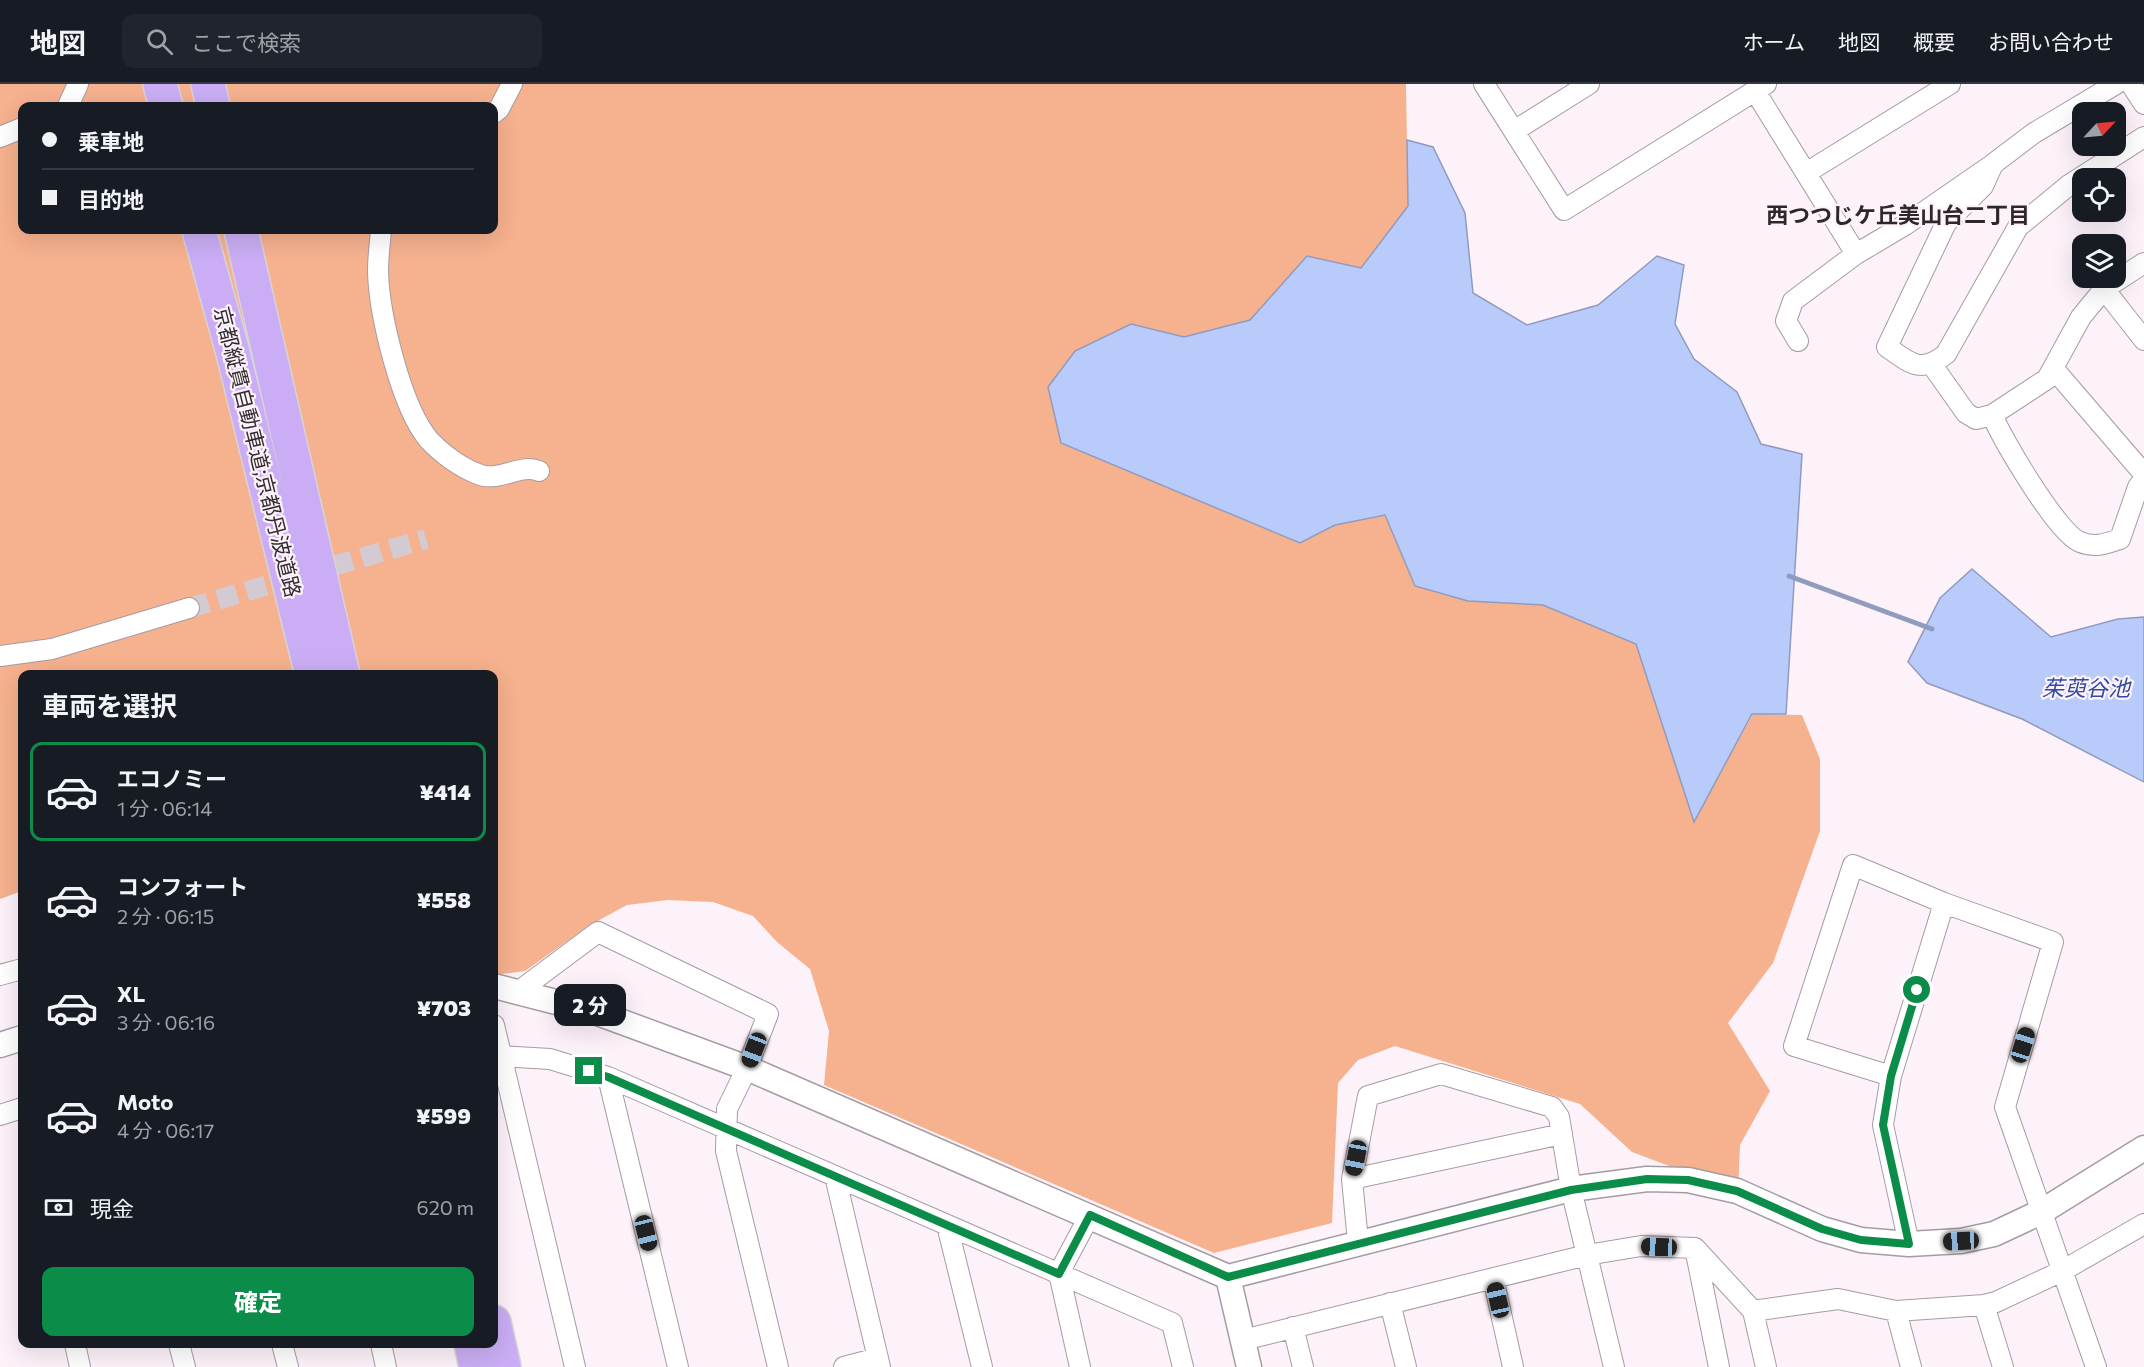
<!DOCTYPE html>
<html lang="ja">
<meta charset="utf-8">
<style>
:root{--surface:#171b24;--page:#20242c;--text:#f1f3f6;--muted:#9ea1a6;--line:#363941;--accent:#0b8c49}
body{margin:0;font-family:Commissioner,"Noto Sans JP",sans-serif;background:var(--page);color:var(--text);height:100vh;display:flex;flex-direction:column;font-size:22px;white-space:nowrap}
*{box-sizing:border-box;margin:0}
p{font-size:20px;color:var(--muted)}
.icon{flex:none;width:33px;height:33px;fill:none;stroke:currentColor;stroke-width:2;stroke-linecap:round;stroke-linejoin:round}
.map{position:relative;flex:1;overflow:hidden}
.details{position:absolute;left:18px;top:586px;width:480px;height:678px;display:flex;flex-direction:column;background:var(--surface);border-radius:12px;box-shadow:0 6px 24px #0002}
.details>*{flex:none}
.hud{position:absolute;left:18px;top:18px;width:480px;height:132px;border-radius:12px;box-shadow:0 6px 24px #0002;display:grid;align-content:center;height:132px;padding:0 24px;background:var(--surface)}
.needle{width:39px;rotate:64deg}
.tools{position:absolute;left:2072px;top:18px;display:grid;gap:12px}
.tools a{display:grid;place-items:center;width:54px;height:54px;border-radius:12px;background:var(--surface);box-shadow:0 6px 24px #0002;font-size:30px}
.end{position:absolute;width:27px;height:27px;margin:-14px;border:8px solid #0b8c49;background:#fff;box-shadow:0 0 0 3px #fff}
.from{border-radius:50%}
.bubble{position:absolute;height:42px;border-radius:12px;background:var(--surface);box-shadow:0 6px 24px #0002;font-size:20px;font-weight:800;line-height:42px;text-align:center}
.car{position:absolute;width:18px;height:36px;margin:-18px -9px;border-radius:8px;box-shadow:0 0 4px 2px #0007;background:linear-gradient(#222 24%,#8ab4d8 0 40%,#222 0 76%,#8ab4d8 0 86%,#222 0)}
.hud b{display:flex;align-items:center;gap:21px;height:57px;font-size:22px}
.hud b+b{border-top:2px solid var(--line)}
.hud i{width:15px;height:15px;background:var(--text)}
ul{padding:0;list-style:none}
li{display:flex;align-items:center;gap:18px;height:99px;margin:0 12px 9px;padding:0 12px;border:3px solid transparent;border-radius:12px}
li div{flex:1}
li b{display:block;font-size:22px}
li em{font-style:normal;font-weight:800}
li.current{border-color:var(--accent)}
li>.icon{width:54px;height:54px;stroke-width:1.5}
h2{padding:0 24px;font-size:27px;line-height:72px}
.pay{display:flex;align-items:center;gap:15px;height:66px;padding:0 24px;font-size:22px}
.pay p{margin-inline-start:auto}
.button{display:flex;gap:12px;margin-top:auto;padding:12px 24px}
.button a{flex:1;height:69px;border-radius:12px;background:var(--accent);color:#fff;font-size:24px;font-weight:800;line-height:69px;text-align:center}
header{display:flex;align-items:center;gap:36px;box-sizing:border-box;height:84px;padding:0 30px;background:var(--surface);border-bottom:2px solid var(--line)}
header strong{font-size:28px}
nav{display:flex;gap:33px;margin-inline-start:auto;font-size:21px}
.search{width:420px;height:54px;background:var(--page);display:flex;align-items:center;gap:15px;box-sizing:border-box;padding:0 21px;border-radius:12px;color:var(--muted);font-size:22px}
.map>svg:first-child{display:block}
</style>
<header>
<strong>地図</strong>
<div class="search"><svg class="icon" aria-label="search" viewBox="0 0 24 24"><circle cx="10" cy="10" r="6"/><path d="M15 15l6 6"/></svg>ここで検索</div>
<nav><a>ホーム</a><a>地図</a><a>概要</a><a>お問い合わせ</a></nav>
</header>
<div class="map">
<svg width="2144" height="1283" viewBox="0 0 2144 1283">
<rect width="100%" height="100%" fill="#fdf2f9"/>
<path fill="#f6b18e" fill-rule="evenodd" d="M0,0H1406L1408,122L1361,185L1307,172L1250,236L1184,253L1131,240L1061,359L1300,459L1335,441L1385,431L1415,502L1468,517L1543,521L1636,560L1694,737L1753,630L1802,631L1820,675V747L1773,879L1728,939L1770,1007L1740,1061L1738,1108L1632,1068L1580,1020L1395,962L1358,976L1338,999L1332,1139L1214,1169L824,1001L829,947L810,885L777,858L753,832L713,818L668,816L627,821L590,841L525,887L494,891V591H22V807L0,815ZM22,22H494V146H22Z"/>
<path fill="#b8cbfb" stroke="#909bbe" stroke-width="1.5" d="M1407,56L1433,63L1465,129L1473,209L1527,241L1598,221L1657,172L1684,181L1675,240L1694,275L1737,308L1761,360L1802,370L1786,630H1752L1694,738L1636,560L1543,521L1468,517L1415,502L1385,431L1335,441L1300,459L1061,359L1048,303L1075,267L1131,240L1184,253L1250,236L1307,172L1361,184L1408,122Z
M1972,485L2051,553L2118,535L2144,533V698L2022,635L1927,599L1908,578L1940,514Z"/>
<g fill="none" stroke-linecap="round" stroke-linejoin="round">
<path stroke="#909bbe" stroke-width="5" d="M1789,492L1932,545"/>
<path stroke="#d4cad1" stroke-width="20" stroke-dasharray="20 10" stroke-linecap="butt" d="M189,524L426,455"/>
<g stroke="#a69ba2" stroke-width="22">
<path id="minor" d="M1484,0L1564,126L1766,0
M2116,0L2034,49L1993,80L1983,102L1946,139L1887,263C1911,280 1921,290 1946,270L2018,143L2069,101L2144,53
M2131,0L2144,20
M1755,7L1856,170
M68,22L78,0
M494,29L499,25L512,0
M1514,47L1589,0
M0,53L22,44
M1806,89L1950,0
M381,146C380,159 378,173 378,187C379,230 401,323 429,356C441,369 461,384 478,390C499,399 520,379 539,387
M2104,205L2144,256
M1798,257L1786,237L1793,217L1856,170L1905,141L1989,83
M1932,281L1966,329L1976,335L1992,331L2047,295L2081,233L2104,205L2144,179
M2053,284L2144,390
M1992,331C2003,356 2057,449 2080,458C2095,464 2105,460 2120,455L2138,403L2144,395
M0,572L52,565L189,524
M0,891L22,885
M519,907L598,848L768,930L747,984L727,1025L726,1067L778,1283
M494,941L575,1283
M501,972L550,975L608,993L1172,1239L1183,1283
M1891,992L1794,962L1853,781L1944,819L2053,858L2005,1023L2096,1283
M608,993L678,1283
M0,1031L22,1024
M835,1092L880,1283
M1352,1095L1562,1050
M947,1141L982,1283
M1358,1158L1352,1095L1368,1012L1441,990L1552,1023L1559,1033L1571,1105L1614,1283
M1909,1160L1883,1041L1891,992L1944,819
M1695,1164L1719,1283
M1493,1194L1513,1283
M1390,1219L1406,1283
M1984,1221L2003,1283
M1753,1227L1766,1283
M1896,1227L1911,1283
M1293,1243L1303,1283
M1243,1256L1587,1171L1641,1162L1695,1164L1753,1227L1838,1215L1896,1227L1984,1221L1996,1218L2062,1187L2144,1140
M75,1260L80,1283
M179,1260L185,1283
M282,1260L288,1283
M381,1260L386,1283
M844,1283L878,1274
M1080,1283L1059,1189L1090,1131"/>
</g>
<g stroke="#a69ba2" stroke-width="27">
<path id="tertiary" d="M494,902L595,928L747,984L1228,1193L1571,1105L1647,1095L1688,1096L1737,1107L1822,1145L1861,1156L1909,1160L1961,1157L1994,1150L2041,1128L2144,1064
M0,961L22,954
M1228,1193L1249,1283"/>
</g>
<g stroke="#d6d5d5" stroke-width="36">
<path id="motorway" d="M160,0L166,22
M208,0L213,22
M199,146L233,269L312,591
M241,146L343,591
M494,1238L504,1283
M471,1260L476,1283"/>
</g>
<use href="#minor" stroke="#fff" stroke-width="20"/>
<use href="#tertiary" stroke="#fff" stroke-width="24"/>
<use href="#motorway" stroke="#caadf4" stroke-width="33"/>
</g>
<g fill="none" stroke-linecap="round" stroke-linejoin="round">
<path stroke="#0b8c49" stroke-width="8" d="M589,987L608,993L1059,1190L1090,1131L1228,1193L1571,1106L1647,1095L1688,1096L1737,1107L1822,1145L1861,1156L1909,1160L1883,1041L1891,992L1917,906"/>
</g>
<g text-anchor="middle" stroke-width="4.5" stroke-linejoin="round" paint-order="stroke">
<g font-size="21" fill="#312c2f" stroke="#fdf2f9">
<text transform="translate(257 368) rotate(76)" y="7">京都縦貫自動車道;京都丹波道路</text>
</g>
<g font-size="22" font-weight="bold" fill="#2e262c" stroke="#fdf2f9">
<text x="1898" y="139">西つつじケ丘美山台二丁目</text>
</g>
<g font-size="22" font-style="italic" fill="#314ba5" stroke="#fdf2f9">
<text x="2086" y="612">茱萸谷池</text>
</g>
</g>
</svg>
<div class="tools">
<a><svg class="needle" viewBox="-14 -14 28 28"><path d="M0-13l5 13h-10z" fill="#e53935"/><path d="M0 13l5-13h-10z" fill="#9ea1a6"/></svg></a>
<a><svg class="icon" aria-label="locate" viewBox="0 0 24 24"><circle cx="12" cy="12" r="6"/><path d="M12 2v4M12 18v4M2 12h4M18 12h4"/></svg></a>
<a><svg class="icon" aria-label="layers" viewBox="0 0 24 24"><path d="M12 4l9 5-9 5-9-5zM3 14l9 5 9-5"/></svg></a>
</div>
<i class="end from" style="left:1917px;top:906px"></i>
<i class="end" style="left:589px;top:987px"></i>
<div class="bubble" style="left:554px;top:900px;width:72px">2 分</div>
<i class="car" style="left:2023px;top:961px;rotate:17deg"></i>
<i class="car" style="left:754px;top:966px;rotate:201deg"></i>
<i class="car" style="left:1356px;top:1074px;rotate:191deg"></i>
<i class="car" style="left:646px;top:1149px;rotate:166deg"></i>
<i class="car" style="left:1961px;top:1157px;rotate:267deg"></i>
<i class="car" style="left:1659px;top:1163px;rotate:272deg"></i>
<i class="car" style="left:1498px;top:1216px;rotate:347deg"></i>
<div class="hud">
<b><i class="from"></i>乗車地</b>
<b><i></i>目的地</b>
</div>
<section class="details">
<h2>車両を選択</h2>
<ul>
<li class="current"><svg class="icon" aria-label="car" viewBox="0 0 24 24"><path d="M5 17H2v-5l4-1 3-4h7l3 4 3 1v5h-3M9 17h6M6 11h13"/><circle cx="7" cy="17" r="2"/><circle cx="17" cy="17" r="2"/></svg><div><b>エコノミー</b><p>1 分 · 06:14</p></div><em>¥414</em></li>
<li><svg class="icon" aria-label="car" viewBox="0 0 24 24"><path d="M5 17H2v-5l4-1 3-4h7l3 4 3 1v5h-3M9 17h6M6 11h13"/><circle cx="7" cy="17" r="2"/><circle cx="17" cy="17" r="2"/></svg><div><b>コンフォート</b><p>2 分 · 06:15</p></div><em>¥558</em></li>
<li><svg class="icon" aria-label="car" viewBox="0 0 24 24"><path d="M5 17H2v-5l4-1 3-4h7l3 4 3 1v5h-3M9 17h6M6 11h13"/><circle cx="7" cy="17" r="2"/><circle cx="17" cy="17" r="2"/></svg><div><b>XL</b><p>3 分 · 06:16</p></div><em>¥703</em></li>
<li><svg class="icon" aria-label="car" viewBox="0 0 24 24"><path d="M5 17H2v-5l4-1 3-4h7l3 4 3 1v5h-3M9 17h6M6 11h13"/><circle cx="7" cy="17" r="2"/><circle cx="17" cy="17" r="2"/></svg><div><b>Moto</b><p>4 分 · 06:17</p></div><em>¥599</em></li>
</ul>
<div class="pay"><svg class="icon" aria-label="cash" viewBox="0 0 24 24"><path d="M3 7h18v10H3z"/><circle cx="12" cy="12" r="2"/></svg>現金<p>620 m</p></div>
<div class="button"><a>確定</a></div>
</section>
</div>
